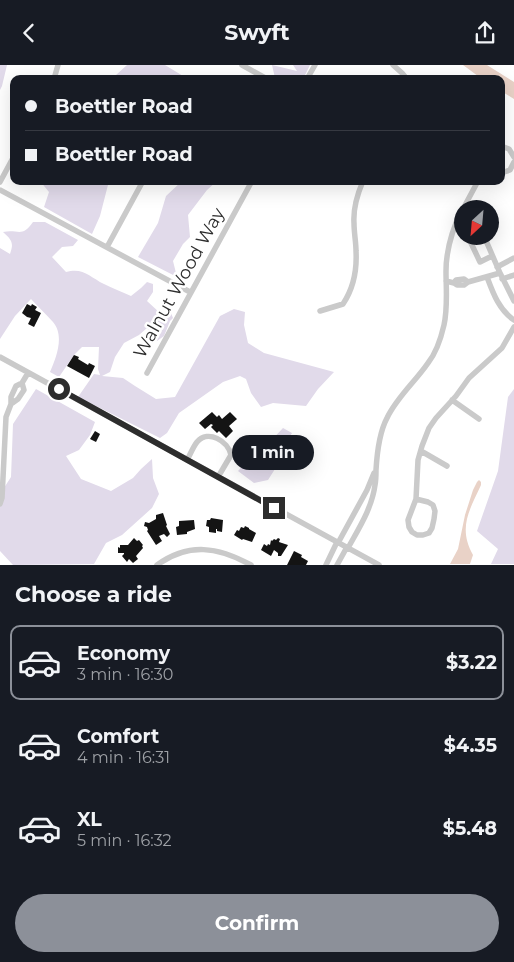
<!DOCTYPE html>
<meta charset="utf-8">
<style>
:root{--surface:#171b24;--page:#20242c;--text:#f1f3f6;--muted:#9ea1a6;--line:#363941;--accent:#8c9099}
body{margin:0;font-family:Montserrat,sans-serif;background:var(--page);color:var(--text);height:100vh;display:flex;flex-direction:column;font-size:19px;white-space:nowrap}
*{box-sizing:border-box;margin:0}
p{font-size:16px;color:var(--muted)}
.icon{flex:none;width:28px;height:28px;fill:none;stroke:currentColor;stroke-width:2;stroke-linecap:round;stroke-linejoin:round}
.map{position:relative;height:500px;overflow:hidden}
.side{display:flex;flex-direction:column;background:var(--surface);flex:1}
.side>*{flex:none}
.banner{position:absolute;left:10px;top:10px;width:495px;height:110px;border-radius:10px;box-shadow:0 5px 20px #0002;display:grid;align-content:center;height:110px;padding:0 15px;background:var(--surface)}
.needle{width:32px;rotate:206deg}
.fabs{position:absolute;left:454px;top:135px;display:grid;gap:10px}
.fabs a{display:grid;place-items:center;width:45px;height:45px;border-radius:50%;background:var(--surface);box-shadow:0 5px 20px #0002;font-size:25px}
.end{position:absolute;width:22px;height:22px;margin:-11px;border:6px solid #2d2d2d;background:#fff;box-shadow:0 0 0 2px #fff}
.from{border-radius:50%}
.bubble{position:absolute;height:35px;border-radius:18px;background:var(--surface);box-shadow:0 5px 20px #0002;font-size:16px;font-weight:700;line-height:35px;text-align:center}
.banner b{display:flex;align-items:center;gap:18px;height:48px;font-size:19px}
.banner b+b{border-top:1px solid var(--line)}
.banner i{width:12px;height:12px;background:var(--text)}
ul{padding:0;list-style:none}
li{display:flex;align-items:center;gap:15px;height:75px;margin:0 10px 8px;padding:0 5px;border:2px solid transparent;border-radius:10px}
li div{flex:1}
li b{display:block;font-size:19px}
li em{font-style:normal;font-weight:700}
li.active{border-color:var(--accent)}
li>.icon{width:45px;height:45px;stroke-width:1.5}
h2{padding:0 15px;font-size:22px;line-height:60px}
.button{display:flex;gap:10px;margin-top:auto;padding:10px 15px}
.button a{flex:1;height:58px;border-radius:30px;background:var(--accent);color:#fff;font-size:20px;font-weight:700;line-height:58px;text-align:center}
header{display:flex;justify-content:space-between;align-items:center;height:65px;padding:0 15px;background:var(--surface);font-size:22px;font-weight:700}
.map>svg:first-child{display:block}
</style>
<header><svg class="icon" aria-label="back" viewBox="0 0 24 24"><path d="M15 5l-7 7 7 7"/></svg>Swyft<svg class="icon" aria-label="share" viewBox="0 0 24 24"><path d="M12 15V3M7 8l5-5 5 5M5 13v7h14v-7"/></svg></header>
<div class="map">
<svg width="514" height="500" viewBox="0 0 514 500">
<rect width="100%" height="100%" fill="#fff"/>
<path fill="#e1daea" d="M0,0H7L2,21L0,25Z
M127,0H165L188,14H70L72,10L95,11L116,10Z
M272,0L297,6L293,0H310L303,14H277L275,13Z
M40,116H109L100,151L92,169L44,142L49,127Z
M182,116H217L207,125L188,150L190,172L183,179L173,196L177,212L138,192L158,158L166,131Z
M33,157H45L78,175L73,181L62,182L52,192L66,207C83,202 90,212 104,219C112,223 122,227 131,231L141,223L147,217L153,219V227L147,236L160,248H171L173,253L170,256L164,271L157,276L151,269L147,263L139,270L124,278L115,292L110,307L102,311L123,313L135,321L156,334L175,332L220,251L234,244L245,247L244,260L248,278L264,288L334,307L318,324L306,341L273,338L261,342L251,328L246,314L240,311L223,317L179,348L167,368L160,373L78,332L94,309L100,310L98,304L99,282H82L74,290L59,312L50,307C56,293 65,271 53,257C46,249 38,242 31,234L15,251L0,274V183L10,189C14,178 12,175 3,167C19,164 22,173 33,157Z
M36,324L95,357L90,370L79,385L66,391L81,414L111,426L133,413L141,404L152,394L153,413L159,429L152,443L122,470L106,478L94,499L13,500L0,486V429L11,412L13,359Z
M514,324V499H491L498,484L477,466L498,406L508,332Z
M283,363L292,368L286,378L282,393L268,415L254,418L238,406L250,393L264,383Z"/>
<path fill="#e9d2c7" d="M463,0H487L514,17V34L501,26V14H482Z
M479,415L481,417V420C469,446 458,463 473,490L470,499H450L458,484L465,450L473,425L477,417Z"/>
<path fill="#141414" d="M27,239L31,241L32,239L37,242L35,245L41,248L34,262L28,259L31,253L27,252L22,248Z
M74,290L79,292L78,294L88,300L89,298L95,301L89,313L67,301Z
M212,347L217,352L219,350L222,354L230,347L237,354L229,361L233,366L226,373L219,366L217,368L211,362L213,360L211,359L205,364L199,358Z
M95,366L100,369L96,377L90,374Z
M163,448L167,460L166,461L170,469L167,472L164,469L159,471L162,476L156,480L147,466L148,465L147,462L144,461L145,457L149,458L156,454V450Z
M211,453L223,455L222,467L217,466V464H216V468L209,467V462L206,461L207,455H210Z
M194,455L195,464L187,467V469L177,470L176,462L179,461V456Z
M245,461L249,463V464L256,468L252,477L243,474L242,475L234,470L237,465L239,466L241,462L244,463Z
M134,473L137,476L139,475L143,480L142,481L143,483L136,491L138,494L133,498L129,494L127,497L122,491L124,489V488H118V482L120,483V480H128Z
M278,473L280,474L279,477L288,480L281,491H278V488L274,485L271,491L261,485L264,479L267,481L268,479L270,480L271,475L272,476L274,474L276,475Z
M294,486L302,490L301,492L308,496L306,500H287Z"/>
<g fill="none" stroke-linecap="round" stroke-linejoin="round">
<path stroke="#cacaca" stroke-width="5.5" d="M242,0L267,14
M393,0L402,8L407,14
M54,14L58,0
M307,14L315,0
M501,81L509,84L514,92
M501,108L510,105L514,97
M0,117L14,91
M0,125L190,227
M463,144L478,116
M476,171L471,178L480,197L492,191
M484,171L500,208
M107,182L143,116
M497,202L514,193
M487,212C493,228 499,245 514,255
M502,214L514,210
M446,216L454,218L457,220H464L468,217L464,214L456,215L454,218
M468,217L500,208L514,236
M320,246L343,239C353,224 357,204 356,186C356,177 354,168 354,158C353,143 357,130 363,116
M0,292L379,500
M147,308L252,116
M452,335L479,354
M11,339L18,334L24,325L22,318
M421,386L447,401
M187,395C190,390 193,382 197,377C208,364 228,376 231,390L218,412
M416,434L428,437L433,440L435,446L434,454L432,463L429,468L423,470H417L412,467L409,462L408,455L416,434L418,395L422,381L429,363L436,353L456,331L469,313L502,283L514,262
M0,439L2,433L6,352L11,339V332L16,321L22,318L28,308
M338,478L367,425L374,408
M348,483C359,463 372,443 375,420C376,415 376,410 376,405C377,388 379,368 387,353C397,332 415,317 428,298C436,288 441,273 444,260C448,242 446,224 446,206C446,185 453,163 462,144
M157,500C189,477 218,482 251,500
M326,500L337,477
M337,500L347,482"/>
</g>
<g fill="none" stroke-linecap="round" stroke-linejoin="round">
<path stroke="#2d2d2d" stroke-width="6" d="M59,324L274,443"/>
</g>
<g text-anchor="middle" stroke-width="5" stroke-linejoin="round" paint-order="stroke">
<g font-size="18" fill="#2d2d2d" stroke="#fff">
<text transform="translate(179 218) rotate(-61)" y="6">Walnut Wood Way</text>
</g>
</g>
</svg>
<div class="fabs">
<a><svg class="needle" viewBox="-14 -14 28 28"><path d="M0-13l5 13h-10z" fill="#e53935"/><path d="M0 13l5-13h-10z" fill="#9ea1a6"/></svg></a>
</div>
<i class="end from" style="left:59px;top:324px"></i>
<i class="end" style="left:274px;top:443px"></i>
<div class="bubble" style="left:232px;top:370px;width:82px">1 min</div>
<div class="banner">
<b><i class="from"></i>Boettler Road</b>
<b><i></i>Boettler Road</b>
</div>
</div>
<section class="side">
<h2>Choose a ride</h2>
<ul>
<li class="active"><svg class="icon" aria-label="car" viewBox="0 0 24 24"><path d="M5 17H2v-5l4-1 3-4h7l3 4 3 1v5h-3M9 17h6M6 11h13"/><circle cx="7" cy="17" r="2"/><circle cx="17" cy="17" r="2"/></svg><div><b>Economy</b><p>3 min · 16:30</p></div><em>$3.22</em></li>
<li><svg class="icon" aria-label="car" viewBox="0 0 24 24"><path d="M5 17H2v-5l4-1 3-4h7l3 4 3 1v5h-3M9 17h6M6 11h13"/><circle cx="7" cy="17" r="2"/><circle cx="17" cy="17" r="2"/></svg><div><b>Comfort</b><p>4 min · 16:31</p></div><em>$4.35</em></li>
<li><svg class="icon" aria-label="car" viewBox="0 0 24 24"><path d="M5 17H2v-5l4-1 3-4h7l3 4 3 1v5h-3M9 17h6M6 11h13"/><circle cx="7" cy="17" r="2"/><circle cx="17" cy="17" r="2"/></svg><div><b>XL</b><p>5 min · 16:32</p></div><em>$5.48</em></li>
</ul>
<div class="button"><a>Confirm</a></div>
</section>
